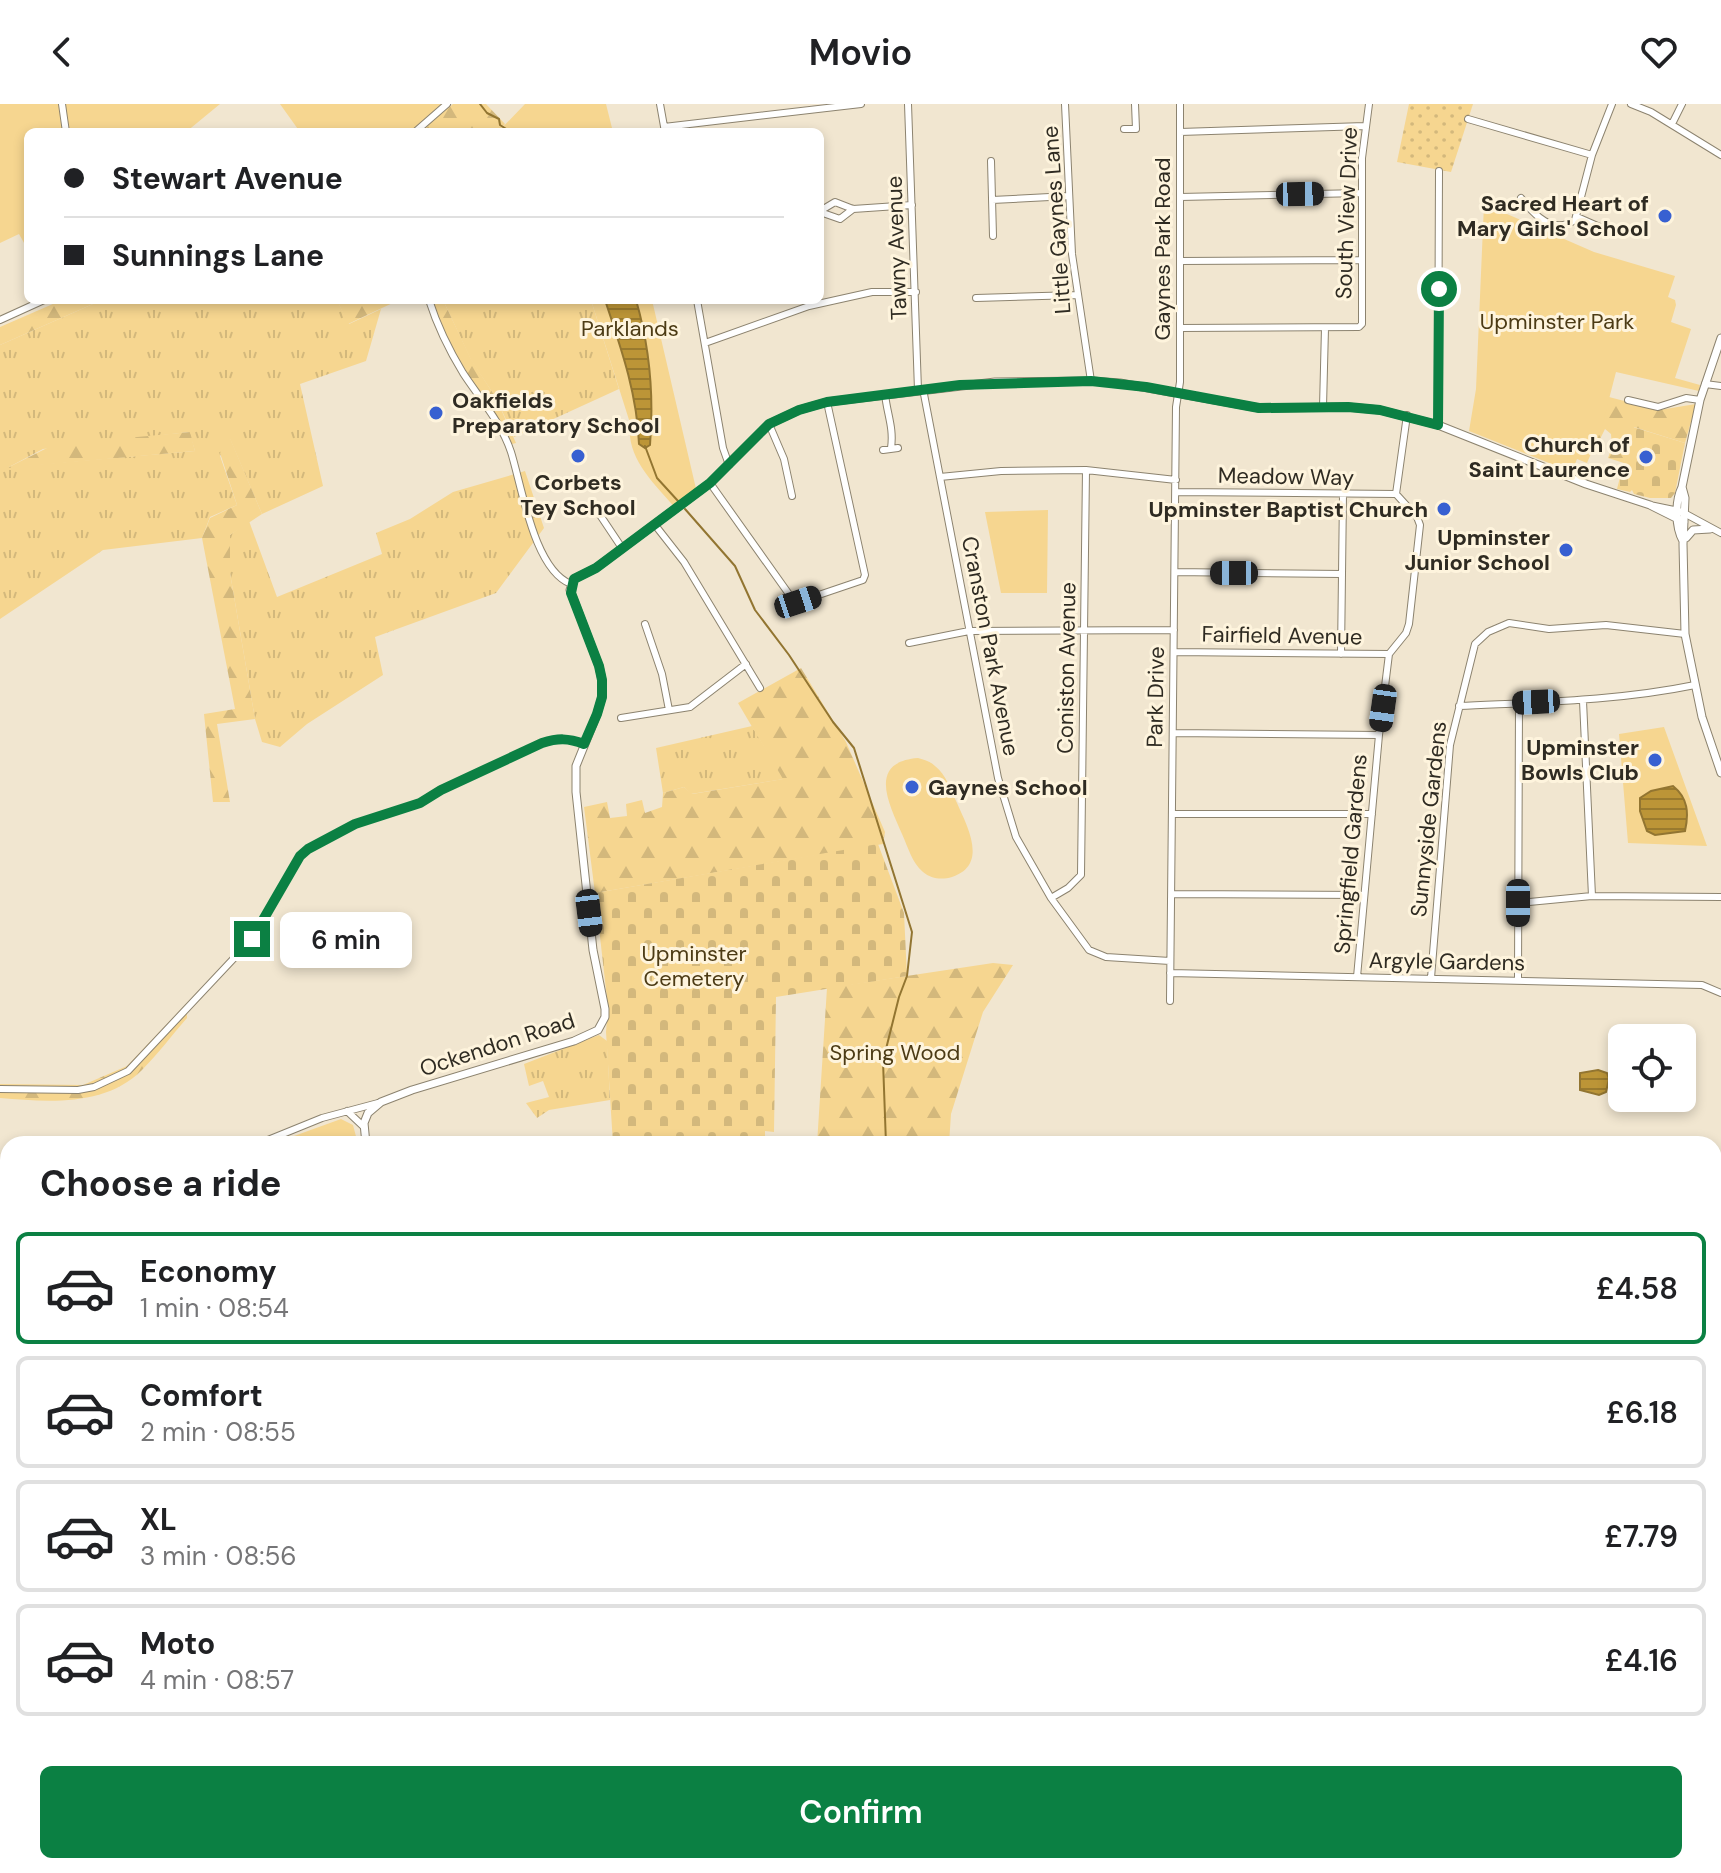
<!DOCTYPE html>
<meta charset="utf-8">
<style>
:root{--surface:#fff;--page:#f2f2f2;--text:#202124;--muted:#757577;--line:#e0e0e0;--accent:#0b8043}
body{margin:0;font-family:"DM Sans",sans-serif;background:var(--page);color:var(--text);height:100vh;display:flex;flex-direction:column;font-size:30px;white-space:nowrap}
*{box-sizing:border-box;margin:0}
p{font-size:26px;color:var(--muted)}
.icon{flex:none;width:44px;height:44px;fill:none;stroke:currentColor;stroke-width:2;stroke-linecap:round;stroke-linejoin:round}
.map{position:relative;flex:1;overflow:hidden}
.sheet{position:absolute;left:0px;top:1032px;width:1722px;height:738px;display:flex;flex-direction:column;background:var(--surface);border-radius:24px 24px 0 0;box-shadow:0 4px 12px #0003}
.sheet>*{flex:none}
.guide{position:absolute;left:24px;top:24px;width:800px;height:176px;border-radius:12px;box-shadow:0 4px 12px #0003;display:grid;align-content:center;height:176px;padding:0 40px;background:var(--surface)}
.fabs{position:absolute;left:1608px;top:920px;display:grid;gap:16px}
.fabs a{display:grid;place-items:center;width:88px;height:88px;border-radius:12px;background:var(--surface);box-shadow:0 4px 12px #0003;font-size:40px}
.end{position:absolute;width:36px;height:36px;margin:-18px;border:10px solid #0b8043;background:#fff;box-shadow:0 0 0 4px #fff}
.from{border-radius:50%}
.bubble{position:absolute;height:56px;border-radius:12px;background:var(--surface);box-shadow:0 4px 12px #0003;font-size:26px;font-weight:600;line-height:56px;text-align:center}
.car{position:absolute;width:24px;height:48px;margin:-24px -12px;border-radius:10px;box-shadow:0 0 6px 2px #0007;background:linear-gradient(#222 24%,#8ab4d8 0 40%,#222 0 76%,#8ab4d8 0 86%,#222 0)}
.guide b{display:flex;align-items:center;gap:28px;height:76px;font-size:30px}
.guide b+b{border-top:2px solid var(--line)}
.guide i{width:20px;height:20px;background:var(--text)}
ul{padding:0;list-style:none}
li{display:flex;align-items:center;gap:24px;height:112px;margin:0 16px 12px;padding:0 24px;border:4px solid var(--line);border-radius:12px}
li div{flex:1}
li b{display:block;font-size:30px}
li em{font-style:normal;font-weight:600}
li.active{border-color:var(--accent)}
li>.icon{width:72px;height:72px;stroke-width:1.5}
h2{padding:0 40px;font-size:36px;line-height:96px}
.cta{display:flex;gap:16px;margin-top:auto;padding:16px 40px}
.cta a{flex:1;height:92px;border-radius:12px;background:var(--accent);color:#fff;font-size:32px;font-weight:600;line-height:92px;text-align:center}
header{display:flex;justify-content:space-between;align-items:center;height:104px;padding:0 40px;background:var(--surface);font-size:36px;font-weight:600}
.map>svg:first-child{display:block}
</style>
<header><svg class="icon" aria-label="back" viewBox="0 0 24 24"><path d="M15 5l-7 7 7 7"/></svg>Movio<svg class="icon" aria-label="heart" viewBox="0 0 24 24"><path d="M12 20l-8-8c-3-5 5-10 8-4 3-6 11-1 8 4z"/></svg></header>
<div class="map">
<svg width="1721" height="1769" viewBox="0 0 1721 1769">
<defs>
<pattern id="grass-tufts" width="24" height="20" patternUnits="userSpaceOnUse" patternTransform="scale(2)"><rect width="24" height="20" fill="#f6d690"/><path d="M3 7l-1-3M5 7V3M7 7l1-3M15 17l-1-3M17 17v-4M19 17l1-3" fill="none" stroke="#d3b87c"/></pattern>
<pattern id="forest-firs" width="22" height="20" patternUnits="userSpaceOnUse" patternTransform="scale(2)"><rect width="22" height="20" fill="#f6d690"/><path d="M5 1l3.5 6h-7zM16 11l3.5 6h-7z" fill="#d3b87c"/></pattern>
<pattern id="cemetery-stones" width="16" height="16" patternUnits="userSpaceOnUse" patternTransform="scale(2)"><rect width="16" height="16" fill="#f6d690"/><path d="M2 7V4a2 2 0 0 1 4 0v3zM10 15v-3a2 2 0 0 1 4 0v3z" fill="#d3b87c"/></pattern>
<pattern id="garden-dots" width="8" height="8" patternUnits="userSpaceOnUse" patternTransform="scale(2)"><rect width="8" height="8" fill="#f6d690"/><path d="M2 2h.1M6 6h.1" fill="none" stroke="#d3b87c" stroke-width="1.8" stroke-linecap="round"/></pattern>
<pattern id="water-rules" width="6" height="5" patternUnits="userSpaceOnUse" patternTransform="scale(2)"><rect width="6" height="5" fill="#bc9537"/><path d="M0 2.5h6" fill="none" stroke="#997a2e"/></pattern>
</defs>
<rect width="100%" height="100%" fill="#f1e6d0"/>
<path fill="url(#grass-tufts)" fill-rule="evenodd" d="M102,196H337L349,220L381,205L366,257L300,280L323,382L262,410L230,335L220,352L237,401L210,413L202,434L103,446L0,515V241ZM189,328L195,347L9,363L43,345Z
M443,196H591L619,285L514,333L496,294L471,256Z
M525,367L544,424L496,489L375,533L383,571L307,620L280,643L262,638L255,615L230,469V431L249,417L277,493L382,450L376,429L410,415L453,388Z
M752,622L784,675L691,690L684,683L663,689L656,644Z
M599,931L607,937L610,996L549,1006L537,1014L526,999L549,993L543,977L529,982L524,960Z
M1714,1129L1721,1130V1188H1714Z
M1714,1612H1721V1769H1457V1762H1714Z"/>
<path fill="url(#forest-firs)" d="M453,0H486L505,20L498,28H420Z
M62,196H102L0,241V223Z
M337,196H399L348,220Z
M429,196H443L471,255L496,294L516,339L508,341L464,269Z
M1609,293L1659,306L1696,300L1685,339L1634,323L1624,359L1608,354L1612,343L1611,330L1605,325L1598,339L1594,341Z
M190,328L195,347L7,364L53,341Z
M230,334L262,410L230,431V469L255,615L217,620L230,698H213L204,610L235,605L202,434L210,414L237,401L220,349Z
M801,564L846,638L885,728L883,740L595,789L584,703L607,698L610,714L627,712L626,700L642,696L645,709L662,703L663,689L684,683L692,690L783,675L738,599Z
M993,859L1013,861L983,908L951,1010L949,1040H817L827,884Z
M187,899V914C172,931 158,950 142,966C105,1003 48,998 0,994V980L83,981L127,962Z"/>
<path fill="url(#cemetery-stones)" d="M1633,323L1685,339L1675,389L1671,394H1650L1634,390L1632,386L1630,388L1617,385Z
M878,740L904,809L907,872L776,893L774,1028L765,1027V1040H613L606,928L608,903L595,789Z"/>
<path fill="#f6d690" d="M0,0H220L186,28H28V146L19,130L0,139Z
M280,0H446L415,28H300Z
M525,0H606L613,28H498Z
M1484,100L1594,148L1675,172L1668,193L1675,196L1676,201L1671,218L1691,225L1675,274L1700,281L1699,287L1616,268L1601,326L1587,359L1577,355L1573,365L1566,362L1564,365L1469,327L1476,285Z
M591,196H652L697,389L676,405C654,379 626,355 630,319Z
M1048,406L1047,489H1001L985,408Z
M1664,623L1707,742L1628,739L1619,630Z
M918,654C925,656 930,657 935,662C946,670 951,687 957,699C967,722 989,761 952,773C942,776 931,775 923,768C912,759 908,743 902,730C890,702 866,658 918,654Z
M341,1015L353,1021L358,1040H272Z
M8,1143V1553L0,1555V1146Z"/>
<path fill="url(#garden-dots)" d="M1409,0H1473L1451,68L1397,58Z"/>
<path fill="url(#water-rules)" stroke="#927531" stroke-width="2" d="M605,196H636C650,244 654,291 650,341L645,344L639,340C637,289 621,244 605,196Z
M1673,682C1688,694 1689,709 1685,727L1655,731L1647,727L1640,707V694L1651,687Z
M1598,966L1607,969L1609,975L1606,988L1599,991L1580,986V969Z
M8,1349V1517L0,1521V1350Z
M8,1553V1634L0,1635V1555Z"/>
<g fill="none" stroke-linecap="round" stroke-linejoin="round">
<path stroke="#927531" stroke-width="2" d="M480,0L487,9L499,15L500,21L511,28
M645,342L657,374L678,397
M685,405L735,462L755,506L789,551L833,618L854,644L912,828L907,872L899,893L883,957L886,1040
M1287,1769V1762
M1457,1769V1762
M1536,1769V1762"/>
<g stroke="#8c836f" stroke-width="8">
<path id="minor" d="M62,0L66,28
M660,0L665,28
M908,0L918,286
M1065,0L1072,150L1091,277
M1631,0L1651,8L1721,51
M1468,15L1592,51
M1672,20L1682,0
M664,23L861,0
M1124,25H1136L1135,0
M415,28L447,0
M1180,28L1365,22
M991,57L993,132
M1180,93L1361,89
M1521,94C1534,111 1553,131 1575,116L1592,51L1612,0
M992,96L1069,92
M820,107L835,98L853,105L912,101
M820,108L840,115L853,105
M1577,113L1602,124
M1180,157L1361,156
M976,194L1077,191
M429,196C437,221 449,246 463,269C480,295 501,318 511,348C522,383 534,466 571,480
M697,196L723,344L729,361
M0,216L44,196
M1180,224L1359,223L1362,220V54L1369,0
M705,239L809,202L872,188H916
M1705,280L1721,282
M923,285L998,674L1016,733L1051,794L1089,846L1106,853L1170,857
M885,290C887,310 894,324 891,344
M1628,296L1658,303L1686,294L1700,296
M1323,303L1325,224
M769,320L784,355L792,392
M1438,321L1439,67
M883,346L898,344
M940,373L1001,367L1086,366L1176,376
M710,379L791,493L798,498L863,476L865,471L827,298
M1176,388L1396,390
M587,405L591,402L596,405L622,444
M1684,409L1721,429
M655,421L684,458L760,584
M1175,468L1342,470
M645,520L662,570L669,606
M909,539L969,527L1174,526
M1174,548L1389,550
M1341,550L1343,390
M1583,597L1592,792
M1459,602C1538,598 1617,597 1695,581
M621,614L690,603L746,560
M1173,629L1379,631
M1172,710H1372
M1171,790L1364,791
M1051,794L1068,784L1081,771L1086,366
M1518,799L1592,792L1721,793
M1170,869L1702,881L1721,889
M1357,873L1379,631L1389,550L1406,529L1409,520L1420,421L1417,413L1396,390L1407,311
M1431,874L1450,641L1475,540L1488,528L1509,519L1549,525L1606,521L1685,530
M1518,876L1519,599
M1170,897L1176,303L1180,278V0
M0,985L78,986L94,983L128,967L252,835L300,752L308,745L355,720L420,699L441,686L542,639C558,634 568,634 584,640
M347,1007L364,1023
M258,1040L322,1014L378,999
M0,1142L8,1139
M1714,1266L1721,1267
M1714,1411L1721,1410
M904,1762L954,1769"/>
</g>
<g stroke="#8c836f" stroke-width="9">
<path id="major" d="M1721,234L1700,296L1682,383L1685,394L1683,440L1685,530L1702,613L1721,669
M1682,383C1675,397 1675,423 1683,437
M1652,402L1681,408
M1686,434L1693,426L1710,425
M366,1040L364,1019L368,1009L381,998L412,986L574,937L598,926L605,913V905L593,846L576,688V662L597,610L602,593V576L599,562L570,486L574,475L596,464L710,379L769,320L799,306L827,298L995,278L1091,277L1120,279L1259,304L1348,303L1380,306L1438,321L1586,380L1650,401L1684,418
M465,1762L466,1769"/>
</g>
<use href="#minor" stroke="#fff" stroke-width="6"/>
<use href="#major" stroke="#fff" stroke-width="7"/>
<path stroke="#8e8677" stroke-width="2" stroke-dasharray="10 10" stroke-linecap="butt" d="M1714,1299L1721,1291
M758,1769L779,1762"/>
</g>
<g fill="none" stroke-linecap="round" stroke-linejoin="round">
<path stroke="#0b8043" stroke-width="10" d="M252,835L300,752L308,745L355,720L420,699L441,686L542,639C558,634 568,634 584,640L597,610L602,593V576L599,562L571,489L574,475L596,464L710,379L769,320L799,306L827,298L960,281L1091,277L1146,283L1259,304L1348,303L1380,306L1438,321L1439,185"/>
</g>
<g fill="#3860d1" stroke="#fef4dd" stroke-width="3">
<circle cx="1665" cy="112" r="8"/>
<circle cx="436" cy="309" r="8"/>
<circle cx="578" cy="352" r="8"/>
<circle cx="1646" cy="353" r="8"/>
<circle cx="1444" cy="405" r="8"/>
<circle cx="1566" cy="446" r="8"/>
<circle cx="1655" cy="656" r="8"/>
<circle cx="912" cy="683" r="8"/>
</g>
<g text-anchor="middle" stroke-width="6" stroke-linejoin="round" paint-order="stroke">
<g font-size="22" font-weight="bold" fill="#2f2b22" stroke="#fef4dd" text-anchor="end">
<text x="1649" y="107">Sacred Heart of<tspan x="1649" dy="25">Mary Girls' School</tspan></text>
<text x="452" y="304" text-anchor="start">Oakfields<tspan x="452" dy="25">Preparatory School</tspan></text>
<text x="1630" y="348">Church of<tspan x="1630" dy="25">Saint Laurence</tspan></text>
<text x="578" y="386" text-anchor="middle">Corbets<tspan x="578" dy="25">Tey School</tspan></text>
<text x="1428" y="413">Upminster Baptist Church</text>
<text x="1550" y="441">Upminster<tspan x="1550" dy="25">Junior School</tspan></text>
<text x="1639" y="651">Upminster<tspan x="1639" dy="25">Bowls Club</tspan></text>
<text x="928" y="691" text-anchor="start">Gaynes School</text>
</g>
<g font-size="22" fill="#2f2b22" stroke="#fef4dd">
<text transform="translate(1346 109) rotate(-88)" y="8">South View Drive</text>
<text transform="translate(1056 116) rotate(-94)" y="8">Little Gaynes Lane</text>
<text transform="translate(896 144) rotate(-92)" y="8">Tawny Avenue</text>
<text transform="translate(1162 145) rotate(-90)" y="8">Gaynes Park Road</text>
<text transform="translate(1286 372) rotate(1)" y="8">Meadow Way</text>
<text transform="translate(1282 531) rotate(1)" y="8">Fairfield Avenue</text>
<text transform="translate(991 542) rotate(79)" y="8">Cranston Park Avenue</text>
<text transform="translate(1066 564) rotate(-89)" y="8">Coniston Avenue</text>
<text transform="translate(1155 593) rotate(-89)" y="8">Park Drive</text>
<text transform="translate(1428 715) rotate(-84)" y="8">Sunnyside Gardens</text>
<text transform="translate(1350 750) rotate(-85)" y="8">Springfield Gardens</text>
<text transform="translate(1447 857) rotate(1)" y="8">Argyle Gardens</text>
<text transform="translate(497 940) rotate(-18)" y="8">Ockendon Road</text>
</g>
<g font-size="22" fill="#4c3b15" stroke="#fef4dd">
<text x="1557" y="225">Upminster Park</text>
<text x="630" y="232">Parklands</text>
<text x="694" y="857">Upminster<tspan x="694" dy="25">Cemetery</tspan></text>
<text x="895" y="956">Spring Wood</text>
</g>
</g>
</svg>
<div class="fabs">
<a><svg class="icon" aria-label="locate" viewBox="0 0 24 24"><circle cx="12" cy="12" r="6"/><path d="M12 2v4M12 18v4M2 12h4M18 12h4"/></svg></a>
</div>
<i class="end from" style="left:1439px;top:185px"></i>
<i class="end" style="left:252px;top:835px"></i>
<div class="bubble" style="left:280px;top:808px;width:132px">6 min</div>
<i class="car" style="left:1300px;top:90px;rotate:89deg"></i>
<i class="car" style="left:1234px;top:469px;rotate:270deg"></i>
<i class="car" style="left:798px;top:498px;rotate:72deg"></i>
<i class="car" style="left:1536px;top:598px;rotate:267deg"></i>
<i class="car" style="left:1383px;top:604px;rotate:188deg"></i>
<i class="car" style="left:1518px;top:799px;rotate:180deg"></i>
<i class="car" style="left:589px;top:809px;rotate:173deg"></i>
<div class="guide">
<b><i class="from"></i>Stewart Avenue</b>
<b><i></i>Sunnings Lane</b>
</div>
<section class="sheet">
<h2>Choose a ride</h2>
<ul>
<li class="active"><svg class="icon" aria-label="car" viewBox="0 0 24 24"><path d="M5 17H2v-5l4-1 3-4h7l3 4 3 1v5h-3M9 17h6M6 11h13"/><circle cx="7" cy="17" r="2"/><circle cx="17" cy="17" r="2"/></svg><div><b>Economy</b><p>1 min · 08:54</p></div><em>£4.58</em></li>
<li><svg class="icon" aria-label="car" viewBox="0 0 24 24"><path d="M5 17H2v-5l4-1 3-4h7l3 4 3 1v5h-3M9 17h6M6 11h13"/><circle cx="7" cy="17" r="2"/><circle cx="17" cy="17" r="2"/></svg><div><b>Comfort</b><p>2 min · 08:55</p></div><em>£6.18</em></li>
<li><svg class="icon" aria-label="car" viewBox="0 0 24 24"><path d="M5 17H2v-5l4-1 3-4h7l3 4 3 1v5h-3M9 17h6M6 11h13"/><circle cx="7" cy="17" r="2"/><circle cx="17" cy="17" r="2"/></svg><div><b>XL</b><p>3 min · 08:56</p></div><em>£7.79</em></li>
<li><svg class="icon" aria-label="car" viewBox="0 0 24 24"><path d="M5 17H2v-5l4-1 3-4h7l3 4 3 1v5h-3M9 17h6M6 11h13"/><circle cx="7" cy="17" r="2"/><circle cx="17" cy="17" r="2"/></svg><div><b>Moto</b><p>4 min · 08:57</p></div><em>£4.16</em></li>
</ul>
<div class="cta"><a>Confirm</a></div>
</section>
</div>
